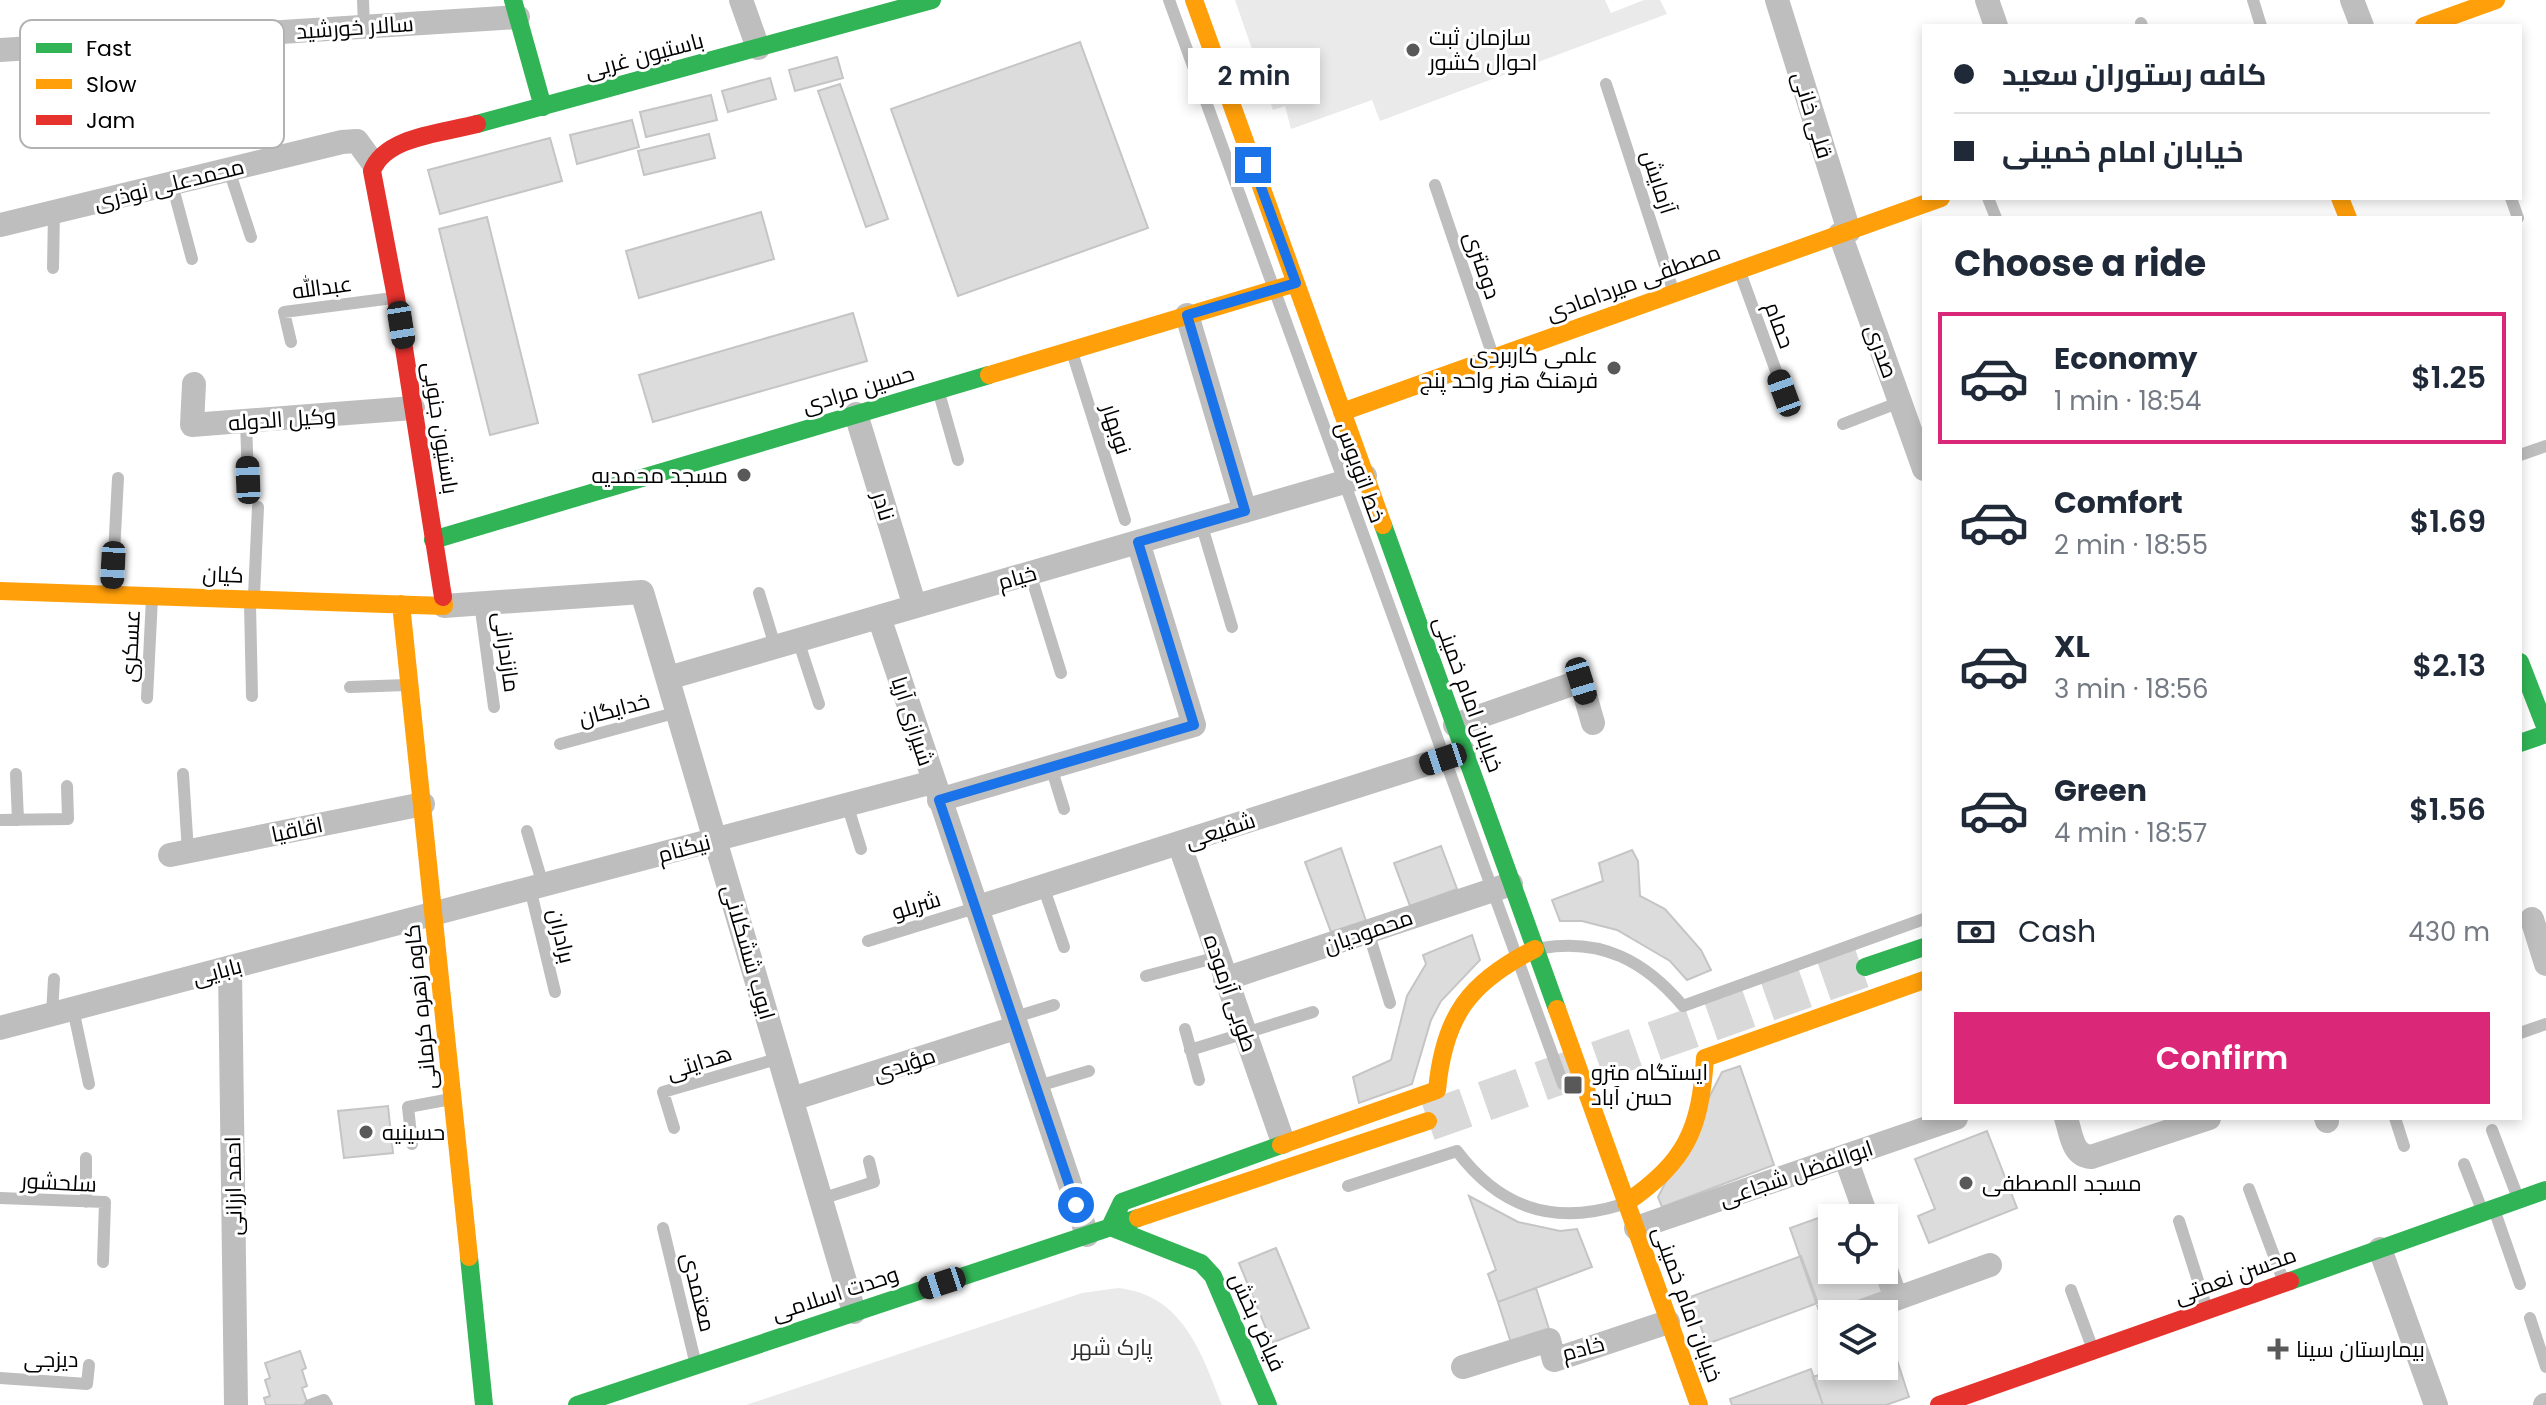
<!DOCTYPE html>
<meta charset="utf-8">
<style>
:root{--surface:#fff;--page:#f2f2f3;--text:#1f2937;--muted:#747a83;--line:#e0e1e3;--accent:#db2777}
body{margin:0;font-family:Poppins,Cairo,sans-serif;background:var(--page);color:var(--text);height:100vh;display:flex;flex-direction:column;font-size:30px;white-space:nowrap}
*{box-sizing:border-box;margin:0}
p{font-size:26px;color:var(--muted)}
.icon{flex:none;width:44px;height:44px;fill:none;stroke:currentColor;stroke-width:2;stroke-linecap:round;stroke-linejoin:round}
.map{position:relative;flex:1;overflow:hidden}
.side{position:absolute;left:1922px;top:216px;width:600px;height:904px;display:flex;flex-direction:column;background:var(--surface);border-radius:0px;box-shadow:0 4px 12px #0003}
.side>*{flex:none}
.guide{position:absolute;left:1922px;top:24px;width:600px;height:176px;border-radius:0px;box-shadow:0 4px 12px #0003;display:grid;align-content:center;height:176px;padding:0 32px;background:var(--surface)}
.fabs{position:absolute;left:1818px;top:1204px;display:grid;gap:16px}
.fabs a{display:grid;place-items:center;width:80px;height:80px;border-radius:0px;background:var(--surface);box-shadow:0 4px 12px #0003;font-size:40px}
.end{position:absolute;width:36px;height:36px;margin:-18px;border:10px solid #1a73e8;background:#fff;box-shadow:0 0 0 4px #fff}
.from{border-radius:50%}
.bubble{position:absolute;height:56px;border-radius:0px;background:var(--surface);box-shadow:0 4px 12px #0003;font-size:26px;font-weight:600;line-height:56px;text-align:center}
.car{position:absolute;width:24px;height:48px;margin:-24px -12px;border-radius:10px;box-shadow:0 0 6px 2px #0007;background:linear-gradient(#222 24%,#8ab4d8 0 40%,#222 0 76%,#8ab4d8 0 86%,#222 0)}
.guide b{display:flex;align-items:center;gap:28px;height:76px;font-size:30px}
.guide b+b{border-top:2px solid var(--line)}
.guide i{width:20px;height:20px;background:var(--text)}
ul{padding:0;list-style:none}
li{display:flex;align-items:center;gap:24px;height:132px;margin:0 16px 12px;padding:0 16px;border:4px solid transparent;border-radius:0px}
li div{flex:1}
li b{display:block;font-size:30px}
li em{font-style:normal;font-weight:600}
li.selected{border-color:var(--accent)}
li>.icon{width:72px;height:72px;stroke-width:1.5}
h2{padding:0 32px;font-size:36px;line-height:96px}
.pay{display:flex;align-items:center;gap:20px;height:88px;padding:0 32px;font-size:30px}
.pay p{margin-inline-start:auto}
.action{display:flex;gap:16px;margin-top:auto;padding:16px 32px}
.action a{flex:1;height:92px;border-radius:0px;background:var(--accent);color:#fff;font-size:32px;font-weight:600;line-height:92px;text-align:center}
.map>svg:first-child{display:block}
</style>
<div class="map">
<svg width="2546" height="1405" viewBox="0 0 2546 1405">
<rect width="100%" height="100%" fill="#fff"/>
<path fill="#eaeaea" d="M1235,0H1605L1611,13L1644,0H1660L1667,14L1380,121L1372,100L1291,129L1285,106L1273,110Z
M1118,1288C1183,1295 1201,1352 1222,1405H746L1082,1293Z"/>
<path fill="#dcdcdc" stroke="#c5c5c5" stroke-width="2" d="M1080,42L1148,228L958,296L891,109Z
M837,57L843,78L795,91L789,70Z
M770,78L776,99L728,112L722,91Z
M840,84L888,219L866,227L818,91Z
M711,95L717,120L646,137L640,112Z
M632,120L639,147L577,164L570,135Z
M709,134L715,158L644,175L638,151Z
M550,138L562,181L440,214L428,170Z
M761,212L774,259L639,298L626,251Z
M487,217L538,423L490,435L439,229Z
M853,313L867,361L653,422L639,375Z
M1441,846L1457,889L1410,906L1394,863Z
M1341,848L1366,921L1331,932L1305,862Z
M1632,850L1638,861L1640,896L1665,909L1701,950L1711,970L1687,980L1670,961L1617,930L1582,921H1560L1552,900L1603,881L1599,863Z
M1472,935L1480,960L1441,1001L1431,1020L1412,1084L1359,1103L1353,1077L1391,1060L1407,996L1426,964L1423,955Z
M1740,1066L1774,1165L1662,1207L1658,1197L1722,1072Z
M388,1106L393,1153L344,1158L338,1111Z
M1987,1131L2017,1208L1929,1243L1918,1216L1935,1209L1915,1159Z
M1469,1196L1518,1222L1560,1231L1577,1229L1592,1267L1498,1302L1488,1274L1496,1270Z
M1852,1206L1857,1218H1832V1270H1875L1884,1296L1855,1314H1832V1322L1824,1325L1790,1228Z
M1276,1248L1309,1328L1272,1343L1239,1263Z
M1801,1256L1818,1303L1707,1344L1690,1297Z
M1536,1288L1551,1335L1512,1346L1498,1302Z
M300,1351L306,1368L302,1370L307,1386L302,1388L307,1402L303,1405H266L264,1398L270,1396L265,1380L270,1378L265,1363Z
M1894,1351L1909,1397L1886,1405H1823L1813,1377L1847,1366H1884V1354Z
M1811,1369L1823,1405H1732L1730,1399Z"/>
<g fill="none" stroke-linecap="round" stroke-linejoin="round">
<path stroke="#d9d9d9" stroke-width="40" stroke-dasharray="40 20" stroke-linecap="butt" d="M1428,1121L1865,967"/>
<path stroke="#bebebe" stroke-width="12" d="M363,0L364,26
M1169,0L1563,1084
M2253,0L2261,26
M2141,23L2142,26
M199,37L200,106
M1606,84L1673,290
M229,170L251,237
M172,184L192,259
M1435,185L1493,356
M1988,198L1996,218
M2511,198L2518,218
M53,268L54,212
M1740,272L1784,393
M291,342L284,312L393,298
M1072,352L1125,520
M939,393L958,460
M246,422L248,480
M1843,424L1900,402
M2520,455L2546,446
M1201,523L1232,627
M1030,573L1061,673
M112,591L118,478
M759,593L775,646
M254,596L258,507
M480,603L494,707
M250,604L252,696
M798,640L819,704
M350,687L407,685
M147,698L152,598
M560,744L678,712
M1051,767L1064,809
M16,774L18,820
M183,774L188,852
M847,804L861,849
M0,820L68,819L67,786
M527,831L543,885
M1043,886L1064,947
M530,888L555,992
M1368,931L1390,1003
M868,941L975,908
M1542,948C1602,938 1645,961 1683,1006L1924,919
M1146,976L1218,957
M73,1009L89,1084
M52,1014L54,979
M1012,1018L1054,1005
M1185,1029L1199,1080
M2520,1033L2546,1024
M1190,1050L1313,1012
M1035,1087L1089,1071
M2395,1118L2404,1146
M674,1128L663,1092L780,1058
M2492,1130L2518,1198
M412,1144L408,1107L451,1099
M2464,1164L2482,1210
M1348,1186L1457,1151C1499,1207 1552,1226 1620,1205
M2249,1189L2283,1280
M0,1198L105,1202L103,1262
M821,1199L874,1182L869,1161
M86,1202V1158
M2495,1212L2520,1284
M2179,1221L2207,1309
M663,1228L695,1361
M2071,1290L2092,1347
M2530,1318L2546,1367
M0,1378L87,1384L89,1365
M310,1405L324,1400L327,1405"/>
<path stroke="#bebebe" stroke-width="24" d="M741,0L758,48
M1777,0L1849,231
M1987,0L1996,26
M2352,0L2362,26
M0,50L518,17
M0,225L342,142L357,141L373,163
M1840,234L1924,469
M1187,315L1245,511
M194,384L192,425L413,408
M856,414L912,597
M444,606L642,592L854,1312
M879,617L1087,1235
M668,678L1365,476
M1455,725L1581,681L1593,723
M939,800L1194,725L1138,542
M1179,843L1283,1142
M170,855L423,804
M975,908L1464,752
M2532,919L2546,964
M230,968L236,1405
M1225,979L1511,884
M0,1028L933,782
M792,1099L1015,1028
M2066,1118C2071,1133 2072,1156 2091,1157L2209,1118
M2326,1118L2327,1121
M1845,1156L1867,1218
M1636,1228L1956,1118
M2380,1249L2436,1405
M1884,1264L1896,1299
M1862,1311L1990,1265
M1463,1367L1549,1340L1554,1360L1668,1322
M2545,1405H2546"/>
<path stroke="#30b455" stroke-width="18" d="M513,0L543,107
M477,124L932,0
M1383,525L1557,1009
M433,540L989,375
M2520,662L2546,729
M2520,743L2546,734
M1865,967L1924,947
M469,1257L484,1405
M2290,1281L2546,1190
M577,1405L1138,1218
M1268,1405L1213,1276L1201,1263L1110,1227L1122,1202L1281,1145"/>
<path stroke="#ff9f0a" stroke-width="18" d="M1194,0L1383,525
M2424,26L2496,0
M2340,198L2348,218
M989,375L1296,283
M1342,412L1941,198
M0,591L444,606L443,597
M401,604L469,1257
M1557,1009L1699,1405
M1281,1145L1437,1090C1444,1016 1469,982 1535,949
M1626,1203C1686,1161 1700,1131 1705,1058L1924,980
M1138,1218L1428,1121"/>
<path stroke="#e5322d" stroke-width="18" d="M443,597L396,297L372,171C385,136 444,133 477,124
M1939,1405L2290,1281"/>
</g>
<g fill="none" stroke-linecap="round" stroke-linejoin="round">
<path stroke="#1a73e8" stroke-width="10" d="M1076,1205L939,800L1194,725L1138,542L1245,511L1187,315L1296,283L1253,165"/>
</g>
<g fill="#595959" stroke="#fff" stroke-width="3">
<circle cx="1413" cy="50" r="8"/>
<circle cx="1614" cy="368" r="8"/>
<circle cx="744" cy="475" r="8"/>
<rect x="1563" y="1075" width="20" height="20" rx="4"/>
<circle cx="366" cy="1132" r="8"/>
<circle cx="1966" cy="1183" r="8"/>
<path d="M2274 1337h8v8h8v8h-8v8h-8v-8h-8v-8h8z"/>
</g>
<g text-anchor="middle" stroke-width="6" stroke-linejoin="round" paint-order="stroke">
<g font-size="22" fill="#000" stroke="#fff">
<text transform="translate(355 27) rotate(-4)" y="8">سالار خورشید</text>
<text transform="translate(644 55) rotate(-15)" y="8">باستیون غربی</text>
<text transform="translate(1813 115) rotate(73)" y="8">قلی خانی</text>
<text transform="translate(1659 182) rotate(72)" y="8">آزمایش</text>
<text transform="translate(169 184) rotate(-14)" y="8">محمدعلی نوذری</text>
<text transform="translate(1483 265) rotate(71)" y="8">دومتری</text>
<text transform="translate(1633 282) rotate(-20)" y="8">مصطفی میردامادی</text>
<text transform="translate(322 287) rotate(-8)" y="8">عبدالله</text>
<text transform="translate(1780 325) rotate(70)" y="8">حمام</text>
<text transform="translate(1882 351) rotate(70)" y="8">صدری</text>
<text transform="translate(858 389) rotate(-17)" y="8">حسین مرادی</text>
<text transform="translate(282 419) rotate(-4)" y="8">وکیل الدوله</text>
<text transform="translate(441 428) rotate(81)" y="8">باستیون جنوبی</text>
<text transform="translate(1117 429) rotate(72)" y="8">نوبهار</text>
<text transform="translate(1361 472) rotate(70)" y="8">خط اتوبوس</text>
<text transform="translate(884 506) rotate(73)" y="8">نادر</text>
<text transform="translate(223 574) rotate(2)" y="8">کیان</text>
<text transform="translate(1017 577) rotate(-16)" y="8">خیام</text>
<text transform="translate(130 646) rotate(-87)" y="8">عسکری</text>
<text transform="translate(507 652) rotate(82)" y="8">مازندرانی</text>
<text transform="translate(1469 694) rotate(70)" y="8">خیابان امام خمینی</text>
<text transform="translate(614 709) rotate(-15)" y="8">خدایگان</text>
<text transform="translate(913 721) rotate(72)" y="8">شیرازی آریا</text>
<text transform="translate(297 829) rotate(-12)" y="8">اقاقیا</text>
<text transform="translate(1220 830) rotate(-18)" y="8">شفیعی</text>
<text transform="translate(684 848) rotate(-15)" y="8">نیکنام</text>
<text transform="translate(916 905) rotate(-17)" y="8">شربلو</text>
<text transform="translate(1368 931) rotate(-19)" y="8">محمودیان</text>
<text transform="translate(562 936) rotate(77)" y="8">برادران</text>
<text transform="translate(749 952) rotate(74)" y="8">ایوب ششکلانی</text>
<text transform="translate(217 971) rotate(-15)" y="8">بابایی</text>
<text transform="translate(1231 993) rotate(71)" y="8">طوبی آزموده</text>
<text transform="translate(420 1007) rotate(-96)" y="8">کاوه زهره کرمانی</text>
<text transform="translate(699 1062) rotate(-18)" y="8">هدایتی</text>
<text transform="translate(904 1064) rotate(-18)" y="8">مؤیدی</text>
<text transform="translate(1796 1173) rotate(-19)" y="8">ابوالفضل شجاعی</text>
<text transform="translate(59 1182) rotate(3)" y="8">سلحشور</text>
<text transform="translate(233 1186) rotate(-91)" y="8">احمد ارزانی</text>
<text transform="translate(2235 1275) rotate(-20)" y="8">محسن نعمتی</text>
<text transform="translate(699 1292) rotate(76)" y="8">معتمدی</text>
<text transform="translate(835 1293) rotate(-18)" y="8">وحدت اسلامی</text>
<text transform="translate(1688 1304) rotate(70)" y="8">خیابان امام خمینی</text>
<text transform="translate(1258 1322) rotate(66)" y="8">فیاض بخش</text>
<text transform="translate(1583 1348) rotate(-15)" y="8">خادم</text>
<text x="51" y="1367">دیزجی</text>
</g>
<g font-size="22" fill="#000" stroke="#fff" text-anchor="start">
<text x="1429" y="45">سازمان ثبت<tspan x="1429" dy="25">احوال کشور</tspan></text>
<text x="1598" y="363" text-anchor="end">علمی کاربردی<tspan x="1598" dy="25">فرهنگ هنر واحد پنج</tspan></text>
<text x="728" y="483" text-anchor="end">مسجد محمدیه</text>
<text x="1591" y="1080">ایستگاه مترو<tspan x="1591" dy="25">حسن آباد</tspan></text>
<text x="382" y="1140">حسینیه</text>
<text x="1982" y="1191">مسجد المصطفی</text>
<text x="2296" y="1357">بیمارستان سینا</text>
</g>
<g font-size="22" fill="#2f2f2f" stroke="#fff">
<text x="1112" y="1355">پارک شهر</text>
</g>
</g>
<rect x="20" y="20" width="264" height="128" rx="12" fill="#fff" stroke="#b2b2b2" stroke-width="2"/>
<rect x="36" y="43" width="36" height="10" fill="#30b455"/>
<rect x="36" y="79" width="36" height="10" fill="#ff9f0a"/>
<rect x="36" y="115" width="36" height="10" fill="#e5322d"/>
<g font-size="22" fill="#000">
<text x="86" y="56">Fast</text>
<text x="86" y="92">Slow</text>
<text x="86" y="128">Jam</text>
</g>
</svg>
<div class="fabs">
<a><svg class="icon" aria-label="locate" viewBox="0 0 24 24"><circle cx="12" cy="12" r="6"/><path d="M12 2v4M12 18v4M2 12h4M18 12h4"/></svg></a>
<a><svg class="icon" aria-label="layers" viewBox="0 0 24 24"><path d="M12 4l9 5-9 5-9-5zM3 14l9 5 9-5"/></svg></a>
</div>
<i class="end from" style="left:1076px;top:1205px"></i>
<i class="end" style="left:1253px;top:165px"></i>
<div class="bubble" style="left:1188px;top:48px;width:132px">2 min</div>
<i class="car" style="left:401px;top:325px;rotate:171deg"></i>
<i class="car" style="left:1784px;top:393px;rotate:340deg"></i>
<i class="car" style="left:248px;top:480px;rotate:358deg"></i>
<i class="car" style="left:113px;top:565px;rotate:183deg"></i>
<i class="car" style="left:1581px;top:681px;rotate:163deg"></i>
<i class="car" style="left:1443px;top:759px;rotate:252deg"></i>
<i class="car" style="left:942px;top:1283px;rotate:252deg"></i>
<div class="guide">
<b><i class="from"></i>کافه رستوران سعید</b>
<b><i></i>خیابان امام خمینی</b>
</div>
<section class="side">
<h2>Choose a ride</h2>
<ul>
<li class="selected"><svg class="icon" aria-label="car" viewBox="0 0 24 24"><path d="M5 17H2v-5l4-1 3-4h7l3 4 3 1v5h-3M9 17h6M6 11h13"/><circle cx="7" cy="17" r="2"/><circle cx="17" cy="17" r="2"/></svg><div><b>Economy</b><p>1 min · 18:54</p></div><em>$1.25</em></li>
<li><svg class="icon" aria-label="car" viewBox="0 0 24 24"><path d="M5 17H2v-5l4-1 3-4h7l3 4 3 1v5h-3M9 17h6M6 11h13"/><circle cx="7" cy="17" r="2"/><circle cx="17" cy="17" r="2"/></svg><div><b>Comfort</b><p>2 min · 18:55</p></div><em>$1.69</em></li>
<li><svg class="icon" aria-label="car" viewBox="0 0 24 24"><path d="M5 17H2v-5l4-1 3-4h7l3 4 3 1v5h-3M9 17h6M6 11h13"/><circle cx="7" cy="17" r="2"/><circle cx="17" cy="17" r="2"/></svg><div><b>XL</b><p>3 min · 18:56</p></div><em>$2.13</em></li>
<li><svg class="icon" aria-label="car" viewBox="0 0 24 24"><path d="M5 17H2v-5l4-1 3-4h7l3 4 3 1v5h-3M9 17h6M6 11h13"/><circle cx="7" cy="17" r="2"/><circle cx="17" cy="17" r="2"/></svg><div><b>Green</b><p>4 min · 18:57</p></div><em>$1.56</em></li>
</ul>
<div class="pay"><svg class="icon" aria-label="cash" viewBox="0 0 24 24"><path d="M3 7h18v10H3z"/><circle cx="12" cy="12" r="2"/></svg>Cash<p>430 m</p></div>
<div class="action"><a>Confirm</a></div>
</section>
</div>
